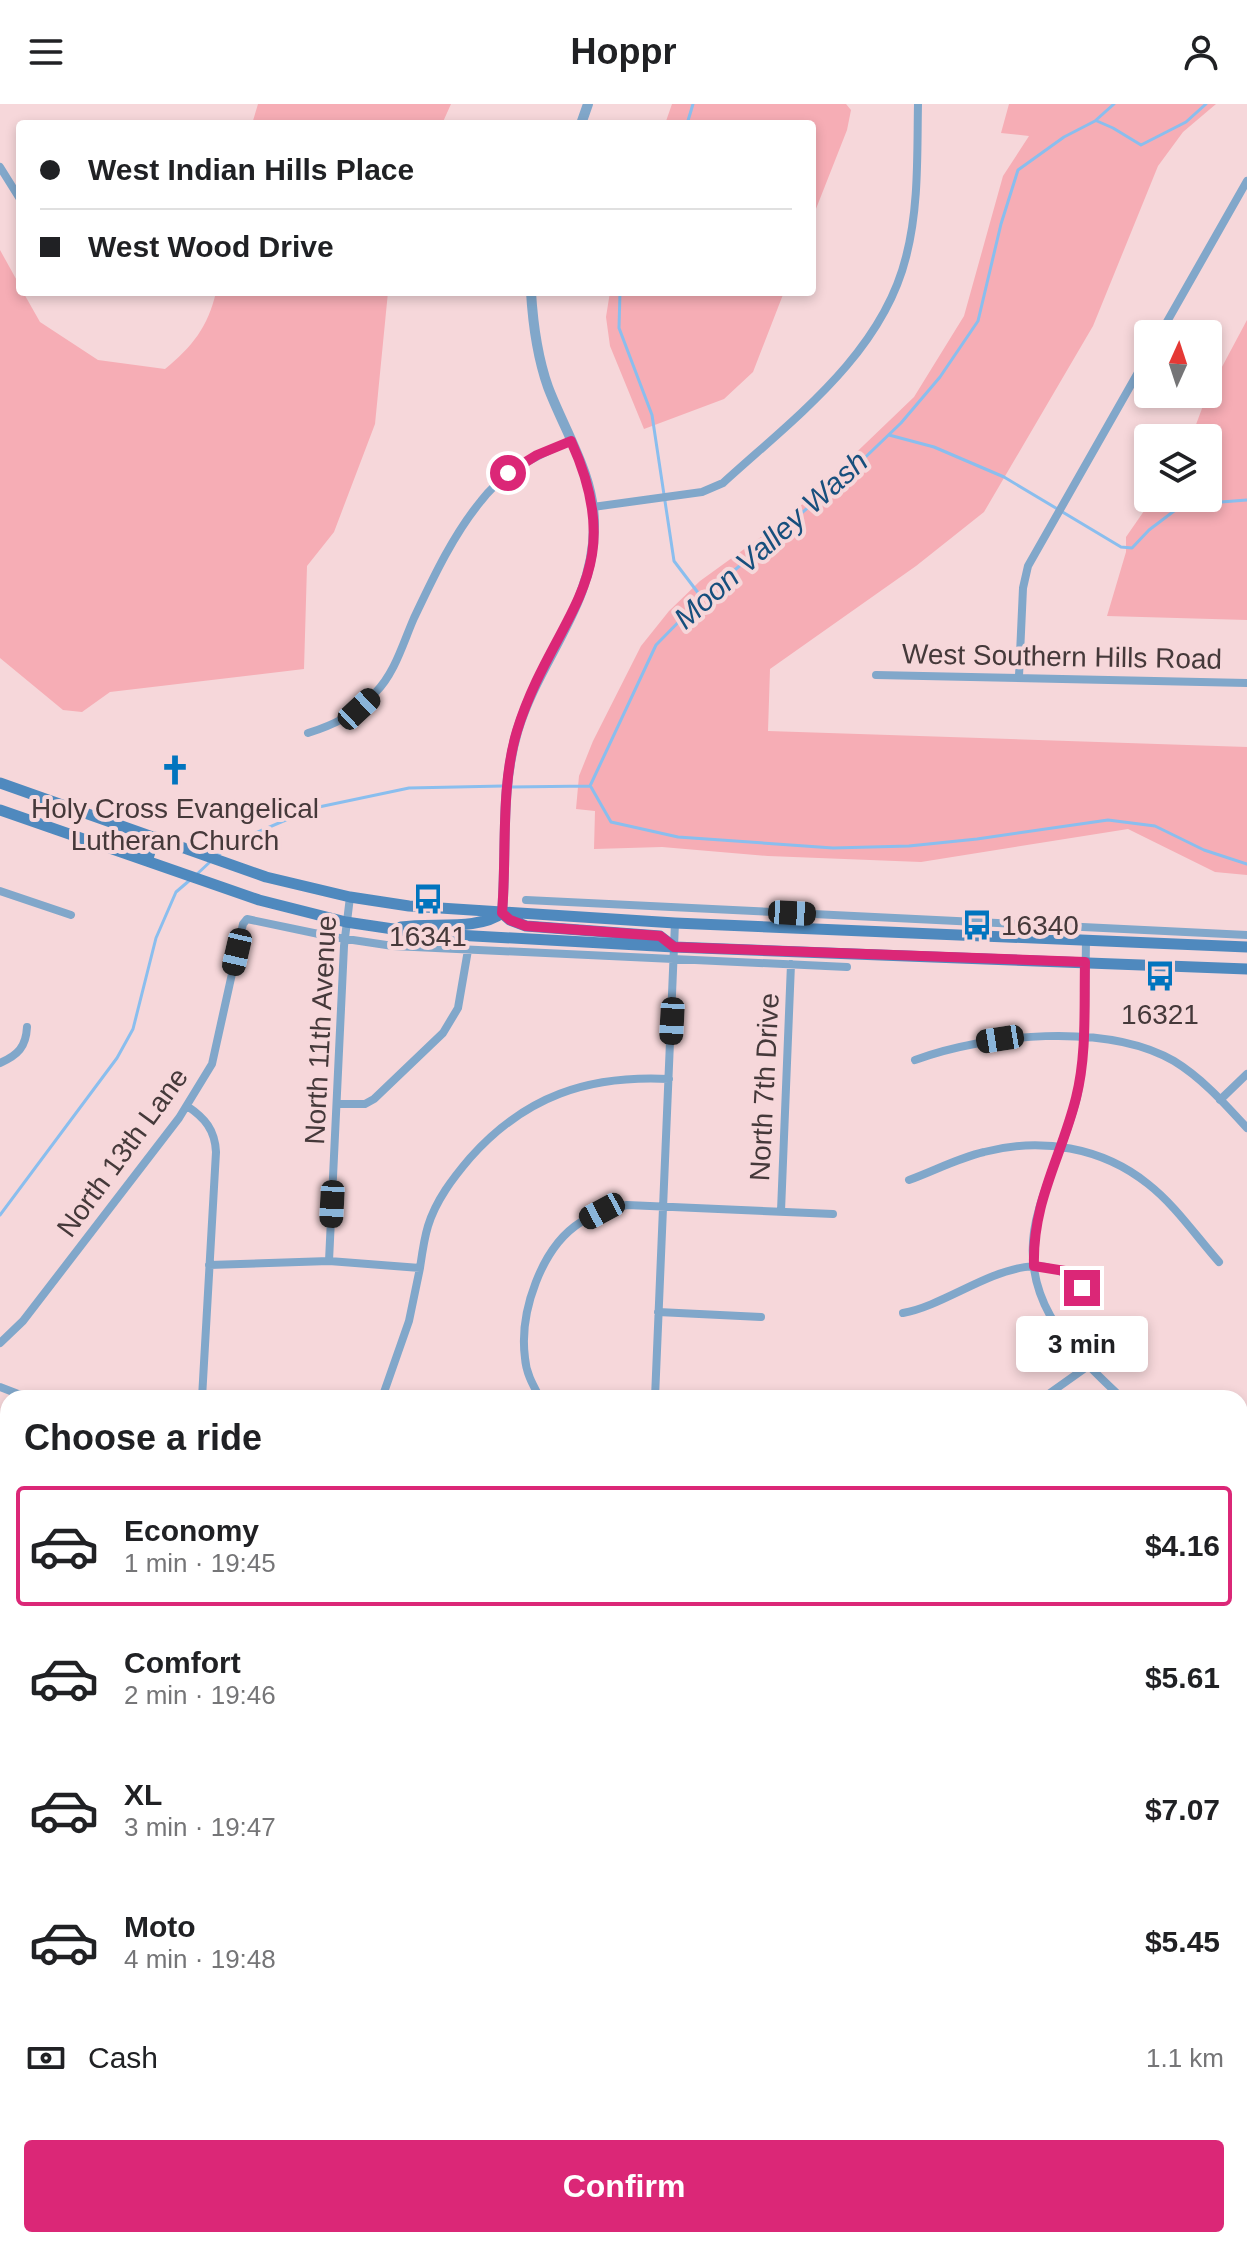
<!DOCTYPE html>
<meta charset="utf-8">
<style>
:root{--surface:#fff;--page:#f2f2f2;--text:#202124;--muted:#757577;--line:#e0e0e0;--accent:#db2777}
body{margin:0;font-family:Helvetica,sans-serif;background:var(--page);color:var(--text);height:100vh;display:flex;flex-direction:column;font-size:30px;white-space:nowrap}
*{box-sizing:border-box;margin:0}
p{font-size:26px;color:var(--muted)}
.icon{flex:none;width:44px;height:44px;fill:none;stroke:currentColor;stroke-width:2;stroke-linecap:round;stroke-linejoin:round}
.map{position:relative;flex:1;overflow:hidden}
.details{position:absolute;left:0px;top:1286px;width:1248px;height:858px;display:flex;flex-direction:column;background:var(--surface);border-radius:24px 24px 0 0;box-shadow:0 4px 12px #0003}
.details>*{flex:none}
.guide{position:absolute;left:16px;top:16px;width:800px;height:176px;border-radius:8px;box-shadow:0 4px 12px #0003;display:grid;align-content:center;height:176px;padding:0 24px;background:var(--surface)}
.needle{width:52px;rotate:3deg}
.controls{position:absolute;left:1134px;top:216px;display:grid;gap:16px}
.controls a{display:grid;place-items:center;width:88px;height:88px;border-radius:8px;background:var(--surface);box-shadow:0 4px 12px #0003;font-size:40px}
.end{position:absolute;width:36px;height:36px;margin:-18px;border:10px solid #db2777;background:#fff;box-shadow:0 0 0 4px #fff}
.from{border-radius:50%}
.bubble{position:absolute;height:56px;border-radius:8px;background:var(--surface);box-shadow:0 4px 12px #0003;font-size:26px;font-weight:700;line-height:56px;text-align:center}
.car{position:absolute;width:24px;height:48px;margin:-24px -12px;border-radius:10px;box-shadow:0 0 6px 2px #0007;background:linear-gradient(#222 24%,#8ab4d8 0 40%,#222 0 76%,#8ab4d8 0 86%,#222 0)}
.guide b{display:flex;align-items:center;gap:28px;height:76px;font-size:30px}
.guide b+b{border-top:2px solid var(--line)}
.guide i{width:20px;height:20px;background:var(--text)}
ul{padding:0;list-style:none}
li{display:flex;align-items:center;gap:24px;height:120px;margin:0 16px 12px;padding:0 8px;border:4px solid transparent;border-radius:8px}
li div{flex:1}
li b{display:block;font-size:30px}
li em{font-style:normal;font-weight:700}
li.current{border-color:var(--accent)}
li>.icon{width:72px;height:72px;stroke-width:1.5}
h2{padding:0 24px;font-size:36px;line-height:96px}
.pay{display:flex;align-items:center;gap:20px;height:88px;padding:0 24px;font-size:30px}
.pay p{margin-inline-start:auto}
.cta{display:flex;gap:16px;margin-top:auto;padding:16px 24px}
.cta a{flex:1;height:92px;border-radius:8px;background:var(--accent);color:#fff;font-size:32px;font-weight:700;line-height:92px;text-align:center}
header{display:flex;justify-content:space-between;align-items:center;height:104px;padding:0 24px;background:var(--surface);font-size:36px;font-weight:700}
.map>svg:first-child{display:block}
</style>
<header><svg class="icon" aria-label="menu" viewBox="0 0 24 24"><path d="M4 6h16M4 12h16M4 18h16"/></svg>Hoppr<svg class="icon" aria-label="person" viewBox="0 0 24 24"><circle cx="12" cy="8" r="4"/><path d="M4 21q1-7 8-7t8 7"/></svg></header>
<div class="map">
<svg width="1247" height="2143" viewBox="0 0 1247 2143">
<rect width="100%" height="100%" fill="#f6d7da"/>
<path fill="#f6adb5" d="M258,0H451L442,20H252Z
M672,0H846L851,6L847,26L812,115V20H665Z
M1009,0H1216L1183,28L1158,62L1093,222L984,408L916,462L770,565L768,627L1247,643V771L1215,768L1128,725L921,758L768,752L662,743L594,745L595,707L576,705L579,672L593,637L641,542L669,507L700,477L790,412L914,293L964,212L1003,72L1029,32L1001,29Z
M0,146L20,182V188H23L40,218L98,256L165,265C192,243 208,223 216,188H388L375,320L334,428L307,462L304,565L110,588L82,608L63,606L0,554Z
M610,188H784L753,268L724,295L644,325L610,242L606,213Z
M1247,216V516L1107,512L1126,448V433L1153,394H1208V334H1191L1207,291Z
M1247,1336V2143H0V1645H8V2136H1240V1337Z"/>
<g fill="none" stroke-linecap="round" stroke-linejoin="round">
<path stroke="#8abeee" stroke-width="3" d="M1097,17L1113,24L1141,41L1186,18L1206,0
M687,20L693,0
M620,188L619,224L652,311L674,457L702,494
M889,331L934,343L1004,373L1121,443L1132,444L1149,426L1182,401L1247,396
M511,683L590,682L656,541L702,494L852,366L901,319L940,273L978,217L1001,120L1018,66L1064,33L1095,17L1114,0
M591,683L611,718L678,733L833,744L909,742L977,735L1108,716L1155,722L1204,746L1247,760
M217,752L232,739L314,704L409,684L503,682
M196,771L211,757
M0,1111L117,954L133,925L156,834L176,788L190,776
M0,1358L8,1359
M1240,1366L1247,1347
M729,2136L730,2143"/>
<path stroke="#81a7ca" stroke-width="8" d="M0,63L20,95
M1160,230L1247,77
M593,403L702,388L723,379C793,315 882,250 906,153C919,103 917,51 918,0
M876,571L1247,579
M1019,572L1023,484L1028,462L1148,251
M308,629C334,621 356,610 375,589C395,569 403,539 414,514C433,474 453,431 481,397C504,367 537,351 571,337
M0,787L71,811
M526,796L1247,831
M1086,837C1085,887 1087,940 1078,989C1069,1029 1050,1066 1039,1105C1014,1189 1066,1242 1122,1294
M915,956C985,930 1107,918 1174,957C1202,974 1225,1000 1247,1024
M0,959C18,951 26,943 27,923
M1220,996L1247,970
M337,1000H365L374,995L443,929L458,904L468,846
M187,1002C205,1014 215,1026 216,1048L202,1294
M909,1076C934,1067 958,1054 984,1048C1041,1033 1102,1043 1148,1080C1175,1101 1196,1132 1219,1158
M781,1107L791,860
M329,1157L344,842L350,793
M209,1161L329,1157L420,1164C422,1150 424,1135 428,1122C436,1096 453,1074 470,1054C525,992 588,971 669,975
M658,1208L761,1213
M903,1209C960,1199 1032,1127 1082,1184
M0,1239L23,1217L179,1014L212,960L243,820L247,815L333,833L393,842L847,863
M0,1283L26,1293L51,1294
M382,1294L409,1217L420,1164
M540,1294C533,1281 526,1269 525,1254C519,1209 541,1143 581,1118C596,1109 611,1105 627,1101L833,1110
M655,1294L675,819
M1043,1294L1088,1262
M1240,1328H1247
M0,1431L8,1432
M0,1567H8"/>
<path stroke="#81a7ca" stroke-width="10" d="M581,20L588,0
M502,809C507,750 500,685 517,628C539,554 595,501 594,420C594,371 565,328 548,283C537,252 533,221 531,188"/>
<path stroke="#4f89be" stroke-width="11" d="M0,679L266,773L350,793L409,802L675,819L1247,843
M0,706L259,796L346,818L420,829L674,843L1247,865
M147,757L155,733
M401,823C431,818 478,827 502,809L510,816L526,822L660,832L673,842"/>
</g>
<g fill="none" stroke-linecap="round" stroke-linejoin="round">
<path stroke="#db2777" stroke-width="10" d="M508,369L537,351L571,337C633,473 553,510 517,627C500,683 507,751 502,809L510,816L526,822L660,832L674,843L1085,858C1084,902 1087,951 1076,994C1061,1054 1032,1098 1034,1162L1065,1167L1082,1184"/>
</g>
<defs>
<g id="church-bare" transform="scale(2.4)"><path d="M-1.2-6h2.4v3.5h3.3v2.4h-3.3V6h-2.4V-.1h-3.3v-2.4h3.3Z" fill="#0174be" stroke="#f6d7da" stroke-width="2.5" paint-order="stroke"/></g>
<g id="bus-bare" transform="scale(2.4)"><path d="M-5-6H5V4H4V6H2V4H-2V6H-4V4H-5ZM-3.5-4V0h7V-4ZM-3.5 1.2v1.5H-2V1.2ZM2 1.2v1.5H3.5V1.2Z" fill="#0174be" stroke="#f6d7da" stroke-width="2.5" paint-order="stroke"/></g>
</defs>
<g fill-rule="evenodd">
<use href="#church-bare" x="175" y="666"/>
<use href="#bus-bare" x="428" y="795"/>
<use href="#bus-bare" x="977" y="821"/>
<use href="#bus-bare" x="1160" y="872"/>
</g>
<g text-anchor="middle" stroke-width="8" stroke-linejoin="round" paint-order="stroke">
<g font-size="28" fill="#45393a" stroke="#f6d7da">
<text transform="translate(1062 552) rotate(1)" y="10">West Southern Hills Road</text>
<text transform="translate(320 926) rotate(-87)" y="10">North 11th Avenue</text>
<text transform="translate(764 983) rotate(-87)" y="10">North 7th Drive</text>
<text transform="translate(122 1048) rotate(-54)" y="10">North 13th Lane</text>
</g>
<g font-size="28" fill="#45393a" stroke="#f6d7da">
<text x="175" y="714">Holy Cross Evangelical<tspan x="175" dy="32">Lutheran Church</tspan></text>
<text x="1001" y="831" text-anchor="start">16340</text>
<text x="428" y="842">16341</text>
<text x="1160" y="920">16321</text>
</g>
<g font-size="30" font-style="italic" fill="#174f7d" stroke="#f6d7da">
<text transform="translate(771 436) rotate(-42)" y="10">Moon Valley Wash</text>
</g>
</g>
</svg>
<div class="controls">
<a><svg class="needle" viewBox="-14 -14 28 28"><path d="M0-13l5 13h-10z" fill="#e53935"/><path d="M0 13l5-13h-10z" fill="#757577"/></svg></a>
<a><svg class="icon" aria-label="layers" viewBox="0 0 24 24"><path d="M12 4l9 5-9 5-9-5zM3 14l9 5 9-5"/></svg></a>
</div>
<i class="end from" style="left:508px;top:369px"></i>
<i class="end" style="left:1082px;top:1184px"></i>
<div class="bubble" style="left:1016px;top:1212px;width:132px">3 min</div>
<i class="car" style="left:359px;top:605px;rotate:47deg"></i>
<i class="car" style="left:792px;top:809px;rotate:93deg"></i>
<i class="car" style="left:237px;top:848px;rotate:193deg"></i>
<i class="car" style="left:672px;top:917px;rotate:183deg"></i>
<i class="car" style="left:1000px;top:935px;rotate:261deg"></i>
<i class="car" style="left:332px;top:1100px;rotate:183deg"></i>
<i class="car" style="left:602px;top:1107px;rotate:242deg"></i>
<div class="guide">
<b><i class="from"></i>West Indian Hills Place</b>
<b><i></i>West Wood Drive</b>
</div>
<section class="details">
<h2>Choose a ride</h2>
<ul>
<li class="current"><svg class="icon" aria-label="car" viewBox="0 0 24 24"><path d="M5 17H2v-5l4-1 3-4h7l3 4 3 1v5h-3M9 17h6M6 11h13"/><circle cx="7" cy="17" r="2"/><circle cx="17" cy="17" r="2"/></svg><div><b>Economy</b><p>1 min · 19:45</p></div><em>$4.16</em></li>
<li><svg class="icon" aria-label="car" viewBox="0 0 24 24"><path d="M5 17H2v-5l4-1 3-4h7l3 4 3 1v5h-3M9 17h6M6 11h13"/><circle cx="7" cy="17" r="2"/><circle cx="17" cy="17" r="2"/></svg><div><b>Comfort</b><p>2 min · 19:46</p></div><em>$5.61</em></li>
<li><svg class="icon" aria-label="car" viewBox="0 0 24 24"><path d="M5 17H2v-5l4-1 3-4h7l3 4 3 1v5h-3M9 17h6M6 11h13"/><circle cx="7" cy="17" r="2"/><circle cx="17" cy="17" r="2"/></svg><div><b>XL</b><p>3 min · 19:47</p></div><em>$7.07</em></li>
<li><svg class="icon" aria-label="car" viewBox="0 0 24 24"><path d="M5 17H2v-5l4-1 3-4h7l3 4 3 1v5h-3M9 17h6M6 11h13"/><circle cx="7" cy="17" r="2"/><circle cx="17" cy="17" r="2"/></svg><div><b>Moto</b><p>4 min · 19:48</p></div><em>$5.45</em></li>
</ul>
<div class="pay"><svg class="icon" aria-label="cash" viewBox="0 0 24 24"><path d="M3 7h18v10H3z"/><circle cx="12" cy="12" r="2"/></svg>Cash<p>1.1 km</p></div>
<div class="cta"><a>Confirm</a></div>
</section>
</div>
